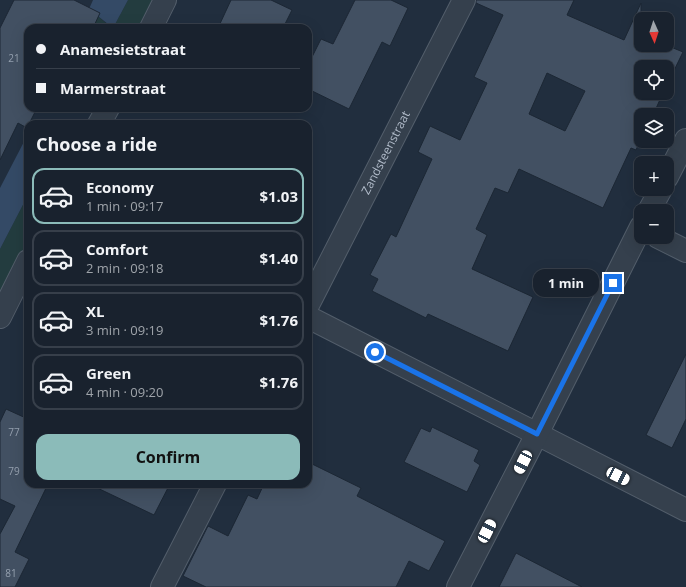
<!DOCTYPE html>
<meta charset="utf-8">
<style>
:root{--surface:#19222e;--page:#222a36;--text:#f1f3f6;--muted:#9fa4aa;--line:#373f4a;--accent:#8bbbb9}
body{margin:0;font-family:"Open Sans",sans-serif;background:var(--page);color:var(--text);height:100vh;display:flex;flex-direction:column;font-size:15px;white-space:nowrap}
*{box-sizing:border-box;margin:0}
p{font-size:13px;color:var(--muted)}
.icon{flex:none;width:22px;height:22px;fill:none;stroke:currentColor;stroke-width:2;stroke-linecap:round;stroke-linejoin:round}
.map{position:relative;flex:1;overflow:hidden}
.details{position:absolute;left:24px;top:120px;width:288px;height:368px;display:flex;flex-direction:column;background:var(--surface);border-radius:12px;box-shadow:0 4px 16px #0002,0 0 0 1px var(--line)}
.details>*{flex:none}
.banner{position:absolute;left:24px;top:24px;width:288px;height:88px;border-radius:12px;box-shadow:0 4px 16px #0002,0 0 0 1px var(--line);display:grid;align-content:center;height:88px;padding:0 12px;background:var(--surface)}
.needle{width:26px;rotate:177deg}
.fabs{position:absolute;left:634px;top:12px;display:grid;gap:8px}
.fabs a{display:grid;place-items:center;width:40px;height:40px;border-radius:8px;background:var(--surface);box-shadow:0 4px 16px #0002,0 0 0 1px var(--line);font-size:20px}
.end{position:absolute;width:18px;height:18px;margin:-9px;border:5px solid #1a73e8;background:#fff;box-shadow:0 0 0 2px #fff}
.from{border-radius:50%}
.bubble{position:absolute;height:28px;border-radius:12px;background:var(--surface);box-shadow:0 4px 16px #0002,0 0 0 1px var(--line);font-size:13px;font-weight:700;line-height:28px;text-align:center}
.car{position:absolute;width:12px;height:24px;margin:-12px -6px;border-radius:5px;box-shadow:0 0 3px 1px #0007;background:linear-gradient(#fff 24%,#345 0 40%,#fff 0 76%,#345 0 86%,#fff 0)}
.banner b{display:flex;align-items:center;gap:14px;height:38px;font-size:15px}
.banner b+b{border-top:1px solid var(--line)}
.banner i{width:10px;height:10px;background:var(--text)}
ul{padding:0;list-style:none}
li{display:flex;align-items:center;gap:12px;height:56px;margin:0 8px 6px;padding:0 4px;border:2px solid var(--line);border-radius:12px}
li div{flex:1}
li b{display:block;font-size:15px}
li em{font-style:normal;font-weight:700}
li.selected{border-color:var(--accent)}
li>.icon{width:36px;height:36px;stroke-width:1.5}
h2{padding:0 12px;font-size:18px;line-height:48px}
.cta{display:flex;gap:8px;margin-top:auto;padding:8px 12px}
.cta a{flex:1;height:46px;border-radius:12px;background:var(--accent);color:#111;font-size:16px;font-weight:700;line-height:46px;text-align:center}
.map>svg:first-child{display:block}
</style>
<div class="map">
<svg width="686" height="587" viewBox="0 0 686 587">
<rect width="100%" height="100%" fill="#212e3e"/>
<path fill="#233c3f" d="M128,0H152L138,28H113Z
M89,9L112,28H97L94,27Z
M28,195V241L0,295V249Z"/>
<path fill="#344a66" d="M93,0H128L113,28L89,9Z
M28,134V195L0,249V188Z"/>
<path fill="#425062" stroke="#1c2734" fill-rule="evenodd" d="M14,0H74L100,13L93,28H28V108H37L29,124H28L27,128L18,123L0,160V28Z
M231,0H271L292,10L283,28H218Z
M355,0H391L408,8L390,46L382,42L349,109L308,89V65L321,39L333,44Z
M476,0H574L567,15L624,40L641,3V45H666L683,52L667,85V67H641V93H663L653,115H641V139L636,150L631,148L603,208L519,169L508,193L495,188L476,229L487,235L472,269L533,297L508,351L428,314L426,318L372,291L378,279L370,275L391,234L396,237L432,159L418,152L430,126L460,140L487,83L474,77L503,15L476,3ZM547,73L585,91L565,131L529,114Z
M686,354V419L672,448L646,435Z
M6,409L28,419V484H48L15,552L29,559L15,587H0V534L15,506L0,499V422Z
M432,427L479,450L474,461L480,465L467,492L404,462L421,428L430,432Z
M308,462L361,488L357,496L445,541L429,571L409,561L396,587H206L183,576L208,526L228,536L248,495L257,499L264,484H308Z
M89,484H170L154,515Z
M516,553L582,587H499Z"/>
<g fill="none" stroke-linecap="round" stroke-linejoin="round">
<g stroke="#535e6b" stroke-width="24">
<g id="minor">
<path d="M151,28L165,0"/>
<path d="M99,124L108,108"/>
<path d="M667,177L686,140"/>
<path d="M649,211L661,189"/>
<path d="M658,237L686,251"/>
<path id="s1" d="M308,305L464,0"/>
<path d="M0,317L28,261"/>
<path d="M308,317L686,510"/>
<path d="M162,587L215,484"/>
<path d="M458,587L537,434L641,227"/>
</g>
</g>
<use href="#minor" stroke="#35404d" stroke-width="22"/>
</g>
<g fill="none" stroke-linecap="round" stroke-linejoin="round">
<path stroke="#1a73e8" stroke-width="5" d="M375,352L537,434L613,283"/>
</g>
<g text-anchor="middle" stroke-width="3.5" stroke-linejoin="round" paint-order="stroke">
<g font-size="10" fill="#95a0af">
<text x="14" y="62">21</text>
<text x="14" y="436">77</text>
<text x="14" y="475">79</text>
<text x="11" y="577">81</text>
</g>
<g font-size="12" fill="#b1bbc9" stroke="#1a2532">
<text dy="4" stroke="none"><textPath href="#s1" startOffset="171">Zandsteenstraat</textPath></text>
</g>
</g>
</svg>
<div class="fabs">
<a><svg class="needle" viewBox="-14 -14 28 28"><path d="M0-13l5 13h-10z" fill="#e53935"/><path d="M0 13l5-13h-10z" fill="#9fa4aa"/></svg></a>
<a><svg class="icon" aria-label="locate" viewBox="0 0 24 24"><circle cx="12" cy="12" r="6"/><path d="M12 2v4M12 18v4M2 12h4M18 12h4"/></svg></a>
<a><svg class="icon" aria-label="layers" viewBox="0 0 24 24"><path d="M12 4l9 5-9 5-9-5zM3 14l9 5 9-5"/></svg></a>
<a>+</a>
<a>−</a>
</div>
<i class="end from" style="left:375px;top:352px"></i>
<i class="end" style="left:613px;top:283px"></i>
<div class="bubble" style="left:533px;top:269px;width:66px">1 min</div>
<i class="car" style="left:523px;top:462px;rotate:207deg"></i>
<i class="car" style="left:618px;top:476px;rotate:117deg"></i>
<i class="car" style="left:487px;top:531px;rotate:27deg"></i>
<div class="banner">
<b><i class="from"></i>Anamesietstraat</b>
<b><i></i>Marmerstraat</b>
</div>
<section class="details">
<h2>Choose a ride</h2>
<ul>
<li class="selected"><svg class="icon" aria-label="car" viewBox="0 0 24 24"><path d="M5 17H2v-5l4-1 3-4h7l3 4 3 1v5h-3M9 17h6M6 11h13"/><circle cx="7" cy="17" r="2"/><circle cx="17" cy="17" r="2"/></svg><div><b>Economy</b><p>1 min · 09:17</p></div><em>$1.03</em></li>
<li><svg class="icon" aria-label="car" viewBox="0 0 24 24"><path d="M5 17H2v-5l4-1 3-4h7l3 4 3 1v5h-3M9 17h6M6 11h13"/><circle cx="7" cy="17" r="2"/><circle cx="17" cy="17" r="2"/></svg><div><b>Comfort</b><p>2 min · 09:18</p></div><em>$1.40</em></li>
<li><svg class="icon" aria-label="car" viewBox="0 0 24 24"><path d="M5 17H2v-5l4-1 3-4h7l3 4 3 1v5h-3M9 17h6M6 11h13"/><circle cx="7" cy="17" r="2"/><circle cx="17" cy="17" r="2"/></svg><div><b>XL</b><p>3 min · 09:19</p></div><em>$1.76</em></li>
<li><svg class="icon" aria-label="car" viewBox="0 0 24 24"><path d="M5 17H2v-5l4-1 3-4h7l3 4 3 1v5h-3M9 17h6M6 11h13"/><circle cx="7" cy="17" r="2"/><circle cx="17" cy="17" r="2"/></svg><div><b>Green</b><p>4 min · 09:20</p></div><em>$1.76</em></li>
</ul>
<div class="cta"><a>Confirm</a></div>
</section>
</div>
